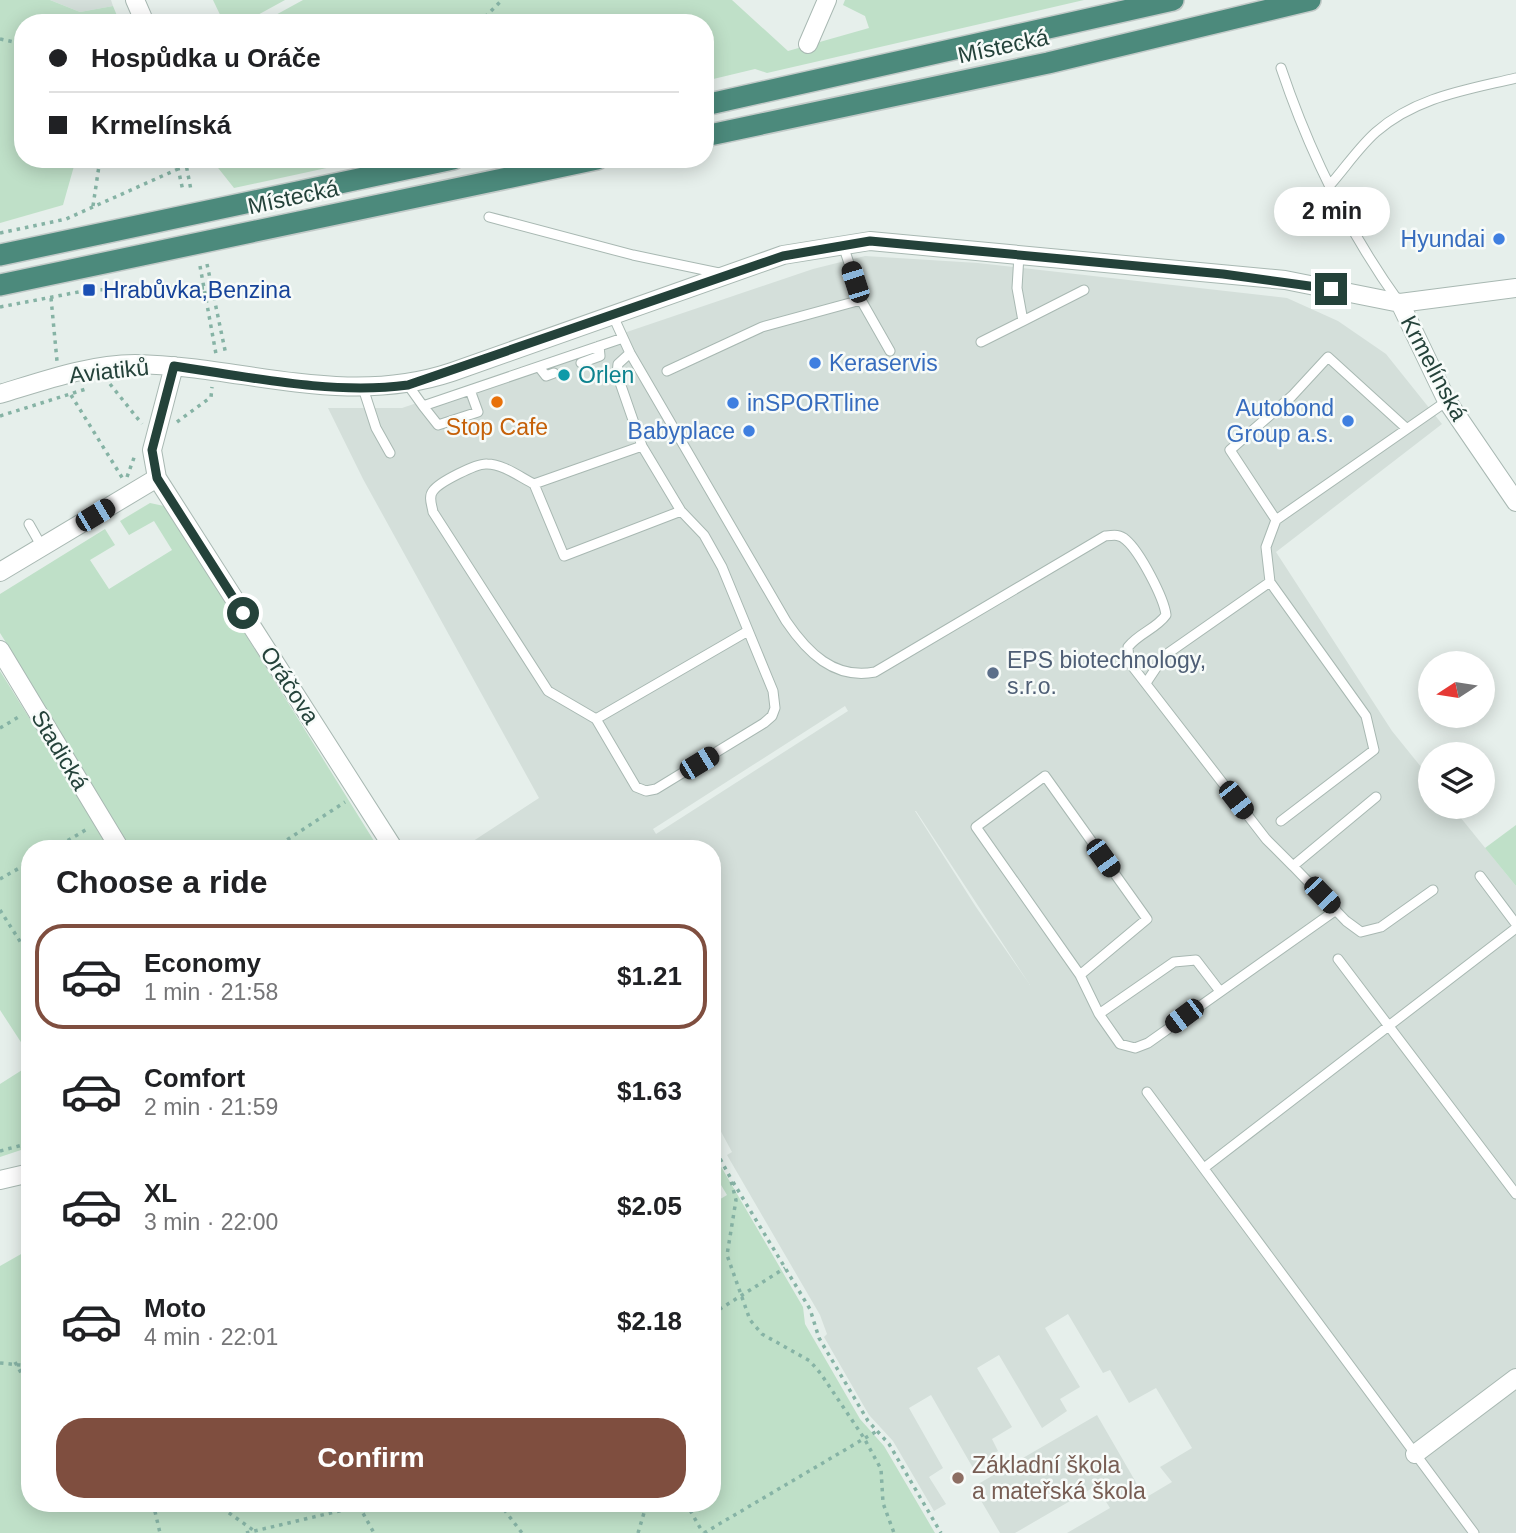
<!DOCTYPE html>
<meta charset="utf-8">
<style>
:root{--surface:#fff;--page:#f6f6f6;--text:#202124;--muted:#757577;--line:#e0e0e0;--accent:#7f4e3f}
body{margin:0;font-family:Helvetica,sans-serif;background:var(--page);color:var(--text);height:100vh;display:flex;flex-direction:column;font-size:26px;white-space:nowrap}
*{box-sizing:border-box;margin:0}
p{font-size:23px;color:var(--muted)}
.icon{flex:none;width:38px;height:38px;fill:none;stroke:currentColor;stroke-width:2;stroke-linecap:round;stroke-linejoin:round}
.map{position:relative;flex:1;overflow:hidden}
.side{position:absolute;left:21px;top:840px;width:700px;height:672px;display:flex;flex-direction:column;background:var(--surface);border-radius:28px;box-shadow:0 4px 18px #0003}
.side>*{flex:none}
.guide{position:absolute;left:14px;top:14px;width:700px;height:154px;border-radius:28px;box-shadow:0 4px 18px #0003;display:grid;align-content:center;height:154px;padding:0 35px;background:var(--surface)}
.needle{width:46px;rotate:258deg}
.tools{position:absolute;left:1418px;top:651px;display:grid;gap:14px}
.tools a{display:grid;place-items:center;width:77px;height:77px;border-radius:50%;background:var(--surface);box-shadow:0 4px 18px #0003;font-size:35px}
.end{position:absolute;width:32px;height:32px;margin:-16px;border:9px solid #24423a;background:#fff;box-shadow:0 0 0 4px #fff}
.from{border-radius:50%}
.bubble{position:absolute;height:49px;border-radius:24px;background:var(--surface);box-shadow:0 4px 18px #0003;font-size:23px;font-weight:600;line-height:49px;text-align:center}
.car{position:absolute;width:21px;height:42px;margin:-21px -10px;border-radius:9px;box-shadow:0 0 5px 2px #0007;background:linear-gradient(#222 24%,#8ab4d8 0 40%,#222 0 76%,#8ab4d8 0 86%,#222 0)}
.guide b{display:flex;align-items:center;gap:24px;height:66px;font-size:26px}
.guide b+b{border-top:2px solid var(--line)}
.guide i{width:18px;height:18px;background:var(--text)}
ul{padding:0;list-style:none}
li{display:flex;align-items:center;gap:21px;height:105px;margin:0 14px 10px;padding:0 21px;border:4px solid transparent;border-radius:28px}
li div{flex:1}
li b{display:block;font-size:26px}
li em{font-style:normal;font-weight:600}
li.active{border-color:var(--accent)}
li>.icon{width:63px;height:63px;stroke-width:1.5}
h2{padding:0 35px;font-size:32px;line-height:84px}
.cta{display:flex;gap:14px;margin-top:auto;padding:14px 35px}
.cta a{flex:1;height:80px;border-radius:28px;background:var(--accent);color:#fff;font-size:28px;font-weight:600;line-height:80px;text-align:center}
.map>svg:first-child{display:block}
</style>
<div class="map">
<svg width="1516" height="1533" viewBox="0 0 1516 1533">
<rect width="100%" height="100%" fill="#e6efeb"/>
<path fill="#d4dfda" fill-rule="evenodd" d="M50,0H111L113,6L80,12Z
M865,256L978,263L1287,298L1338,321L1386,354L1442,424L1276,552L1392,731L1430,778V807H1452L1516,886V1533H1067L1110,1508L1096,1486L1015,1533H1000L973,1487L1097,1415L1145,1498L1172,1482L1160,1467L1192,1448L1156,1388L1129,1403L1110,1370L1103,1373L1068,1314L1045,1328L1080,1387L1060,1399L1067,1411L1042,1428L999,1355L977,1368L1012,1427L992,1439L998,1451L973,1468L931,1395L909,1408L943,1468L929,1477L946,1504L934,1511L893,1441L869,1415L824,1337L827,1334L820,1315L727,1155L732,1152L712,1115V849H461L539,798L363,479L328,408H402L813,269ZM845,706L848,711L656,834L653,829ZM915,811H916L1030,985L976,907Z"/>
<path fill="#bfe0c8" d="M0,0H50L80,12L113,6L120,23H23V159H76L63,205L0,223Z
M213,0H285L243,23H224Z
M303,0H732L788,51L869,28L865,16L843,5L845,0H1084L767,73L755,69L705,81V23H261Z
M211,159H368L234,188Z
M150,503L164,506L170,513L379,849H130L9,655L12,652L0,633V594L105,529L115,545L90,560L109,589L172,550L154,521L129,535L120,521Z
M0,671L111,849H30V1056L0,1010Z
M1516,825V886L1485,848Z
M30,1065V1147L0,1157V1084Z
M719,1163L803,1307L805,1324L860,1419L884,1446L935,1533H0V1266L30,1249V1503H712V1204L727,1195L712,1170Z"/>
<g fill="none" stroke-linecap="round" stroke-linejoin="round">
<g stroke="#a8b8b2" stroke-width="11">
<path id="service" d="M1281,68C1309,151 1348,231 1399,302
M1330,185C1345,168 1359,147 1376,132C1416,97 1466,90 1516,78
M489,217L633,255L719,273
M843,245L861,300L890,351
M613,316L630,353L786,621C807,652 834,680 875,672L1105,536C1114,535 1120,534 1126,540C1140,552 1164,598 1166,615C1156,629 1139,633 1128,647L1129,662L1266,839L1293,866L1376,797
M1023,321L1084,290
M981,342L1023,321L1017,288L1019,255
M630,353L618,364L617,374L642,446L681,511L704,535L722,567L773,691L775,708L772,716L764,723L656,789L646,791L636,787L596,719L748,631
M581,363L600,356L599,346
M539,367L546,376L554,373
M667,371L762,327L861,300
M408,385L423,406L623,338
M363,388L376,428L390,453
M423,406L438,425L478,412L470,390
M1406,428L1328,357L1292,396L1230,450L1276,520L1447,401
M642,446L534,484L564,556L681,511
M534,484C520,477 503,464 487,464C477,463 439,482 433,491C428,497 432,505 433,512L548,691L596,719
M29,524L42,547
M1270,582L1366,716L1374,750L1281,821
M1146,683L1164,656L1270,582L1266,547L1276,520
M1293,866L1346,921L1361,932L1381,927L1433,890
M1480,876L1516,924
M1338,959L1516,1194
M1080,975L1147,919L1045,776L976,827L1080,975L1099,1014L1120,1044L1135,1048L1148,1043L1336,910
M1099,1014L1174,962L1196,960L1219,990
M1147,1092L1474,1533
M1204,1168L1516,928"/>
</g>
<g stroke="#a8b8b2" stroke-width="20">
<path id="minor" d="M135,0L145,23
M808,44L827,0
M1516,288L1400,303L1447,401L1516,502
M174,366L152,450L157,478L394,849
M0,394C43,381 90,364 135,364C244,366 344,408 452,372L783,255L870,241L1285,280L1400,303
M0,572L157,478
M0,650L120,849
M0,1180L30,1173
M1415,1454L1516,1378"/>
</g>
<g stroke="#c2cac8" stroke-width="24">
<path id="trunk" d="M705,105L1173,0
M705,136L1048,63L1310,0
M0,255L453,159
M0,285L597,159"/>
</g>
<path stroke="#86b3a5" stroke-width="3.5" stroke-dasharray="3.5 5" stroke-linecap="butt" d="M479,23L502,0
M0,39L23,44
M176,159L183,191
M185,159L191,190
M177,163L197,159
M93,206L100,159
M0,233L66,219L178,169
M207,264L226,355
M200,266L216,354
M51,298L57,361
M0,307L89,290L204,288
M110,384L142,424
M71,395L123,479
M0,416L86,389
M177,422L211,397L212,387
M127,477L135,455
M0,728L22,715
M53,849L89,828
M273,849L345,802
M0,879L30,862
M0,910L30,957
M712,1144L730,1177L736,1200L727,1255L750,1320L762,1334L810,1361L821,1374L864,1438L881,1469L883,1503L894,1533
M0,1151L30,1143
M733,1182L810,1309L819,1338L868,1421L889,1444L941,1533
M712,1314L785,1268
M15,1362L30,1389
M0,1363L30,1366
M153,1503L160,1533
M215,1503L253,1530
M499,1503L522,1533
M686,1503L703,1533
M359,1506L374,1533
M246,1533L373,1503
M638,1533L647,1503
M704,1533L877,1431"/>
<use href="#service" stroke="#fff" stroke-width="9"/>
<use href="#minor" stroke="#fff" stroke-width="18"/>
<use href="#trunk" stroke="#4c8a7c" stroke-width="21"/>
</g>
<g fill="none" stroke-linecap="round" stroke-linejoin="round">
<path stroke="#24423a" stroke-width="9" d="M243,613L157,478L152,450L174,366C250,377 332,395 408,385L783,256L870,241L1223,274L1331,289"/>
</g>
<g fill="#3f7fe0" stroke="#f7fbf9" stroke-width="2.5">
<circle cx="1499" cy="239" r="7"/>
<circle cx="815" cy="363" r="7"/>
<circle cx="733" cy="403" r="7"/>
<circle cx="1348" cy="421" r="7"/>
<circle cx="749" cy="431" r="7"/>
</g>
<rect fill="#1a4fb4" stroke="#f7fbf9" stroke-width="2.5" x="82" y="283" width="14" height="14" rx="3.5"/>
<circle fill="#0f9aa8" stroke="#f7fbf9" stroke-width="2.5" cx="564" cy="375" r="7"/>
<circle fill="#e8710a" stroke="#f7fbf9" stroke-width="2.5" cx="497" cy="402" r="7"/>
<circle fill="#5c6f8a" stroke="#f7fbf9" stroke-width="2.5" cx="993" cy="673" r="7"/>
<circle fill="#8d6e63" stroke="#f7fbf9" stroke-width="2.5" cx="958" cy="1478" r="7"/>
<g text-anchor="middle" stroke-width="5" stroke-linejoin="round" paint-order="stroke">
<g font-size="23" fill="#24423a" stroke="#f7fbf9">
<text transform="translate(1003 46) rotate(-12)" y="8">Místecká</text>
<text transform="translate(293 197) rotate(-12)" y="8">Místecká</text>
<text transform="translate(1434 368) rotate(62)" y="8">Krmelínská</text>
<text transform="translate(109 371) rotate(-6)" y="8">Aviatiků</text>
<text transform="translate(290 685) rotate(57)" y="8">Oráčova</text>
<text transform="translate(60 750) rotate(59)" y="8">Stadická</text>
</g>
<g font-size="23" fill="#366cbe" stroke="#f7fbf9" text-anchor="end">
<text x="1485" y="247">Hyundai</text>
<text x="829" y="371" text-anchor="start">Keraservis</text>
<text x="747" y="411" text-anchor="start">inSPORTline</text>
<text x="1334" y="416">Autobond<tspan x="1334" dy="26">Group a.s.</tspan></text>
<text x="735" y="439">Babyplace</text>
</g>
<g font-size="23" fill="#164399" stroke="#f7fbf9" text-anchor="start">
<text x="103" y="298">Hrabůvka,Benzina</text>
</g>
<g font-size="23" fill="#0d838f" stroke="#f7fbf9" text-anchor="start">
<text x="578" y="383">Orlen</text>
</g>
<g font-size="23" fill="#c56008" stroke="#f7fbf9">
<text x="497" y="435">Stop Cafe</text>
</g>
<g font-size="23" fill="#4e5e75" stroke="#f7fbf9" text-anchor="start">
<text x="1007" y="668">EPS biotechnology,<tspan x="1007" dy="26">s.r.o.</tspan></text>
</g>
<g font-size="23" fill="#785e54" stroke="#f7fbf9" text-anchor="start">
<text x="972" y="1473">Základní škola<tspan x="972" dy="26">a mateřská škola</tspan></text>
</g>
</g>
</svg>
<div class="tools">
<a><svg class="needle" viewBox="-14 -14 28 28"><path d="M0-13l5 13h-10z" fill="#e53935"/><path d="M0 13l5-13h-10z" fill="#757577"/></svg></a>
<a><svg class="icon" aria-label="layers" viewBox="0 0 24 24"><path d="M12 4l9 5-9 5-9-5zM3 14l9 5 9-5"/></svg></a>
</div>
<i class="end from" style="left:243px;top:613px"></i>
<i class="end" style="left:1331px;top:289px"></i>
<div class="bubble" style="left:1274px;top:187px;width:116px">2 min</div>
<i class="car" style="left:855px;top:282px;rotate:342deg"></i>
<i class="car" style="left:95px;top:515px;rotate:59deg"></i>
<i class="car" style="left:699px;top:763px;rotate:59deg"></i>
<i class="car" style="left:1236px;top:800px;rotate:142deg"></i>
<i class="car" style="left:1103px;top:858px;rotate:144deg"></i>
<i class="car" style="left:1322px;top:895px;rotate:136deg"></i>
<i class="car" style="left:1184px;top:1016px;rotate:233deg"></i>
<div class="guide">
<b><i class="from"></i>Hospůdka u Oráče</b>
<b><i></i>Krmelínská</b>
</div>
<section class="side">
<h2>Choose a ride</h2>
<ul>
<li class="active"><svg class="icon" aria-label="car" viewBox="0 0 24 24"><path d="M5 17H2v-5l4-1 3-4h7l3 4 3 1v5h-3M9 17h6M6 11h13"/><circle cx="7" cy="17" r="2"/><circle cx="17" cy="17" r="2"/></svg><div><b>Economy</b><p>1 min · 21:58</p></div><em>$1.21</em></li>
<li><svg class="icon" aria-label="car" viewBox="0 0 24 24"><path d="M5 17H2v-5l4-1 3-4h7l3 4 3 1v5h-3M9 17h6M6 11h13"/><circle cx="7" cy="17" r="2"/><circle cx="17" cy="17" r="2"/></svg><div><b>Comfort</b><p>2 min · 21:59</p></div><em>$1.63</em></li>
<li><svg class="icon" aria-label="car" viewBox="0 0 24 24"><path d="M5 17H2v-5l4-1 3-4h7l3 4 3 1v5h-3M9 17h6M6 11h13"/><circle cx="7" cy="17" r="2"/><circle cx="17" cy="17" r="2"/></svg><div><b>XL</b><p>3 min · 22:00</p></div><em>$2.05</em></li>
<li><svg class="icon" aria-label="car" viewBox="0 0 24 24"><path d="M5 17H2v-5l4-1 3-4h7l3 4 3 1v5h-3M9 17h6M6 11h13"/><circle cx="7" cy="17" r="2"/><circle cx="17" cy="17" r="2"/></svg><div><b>Moto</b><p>4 min · 22:01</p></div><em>$2.18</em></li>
</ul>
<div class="cta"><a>Confirm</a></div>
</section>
</div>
